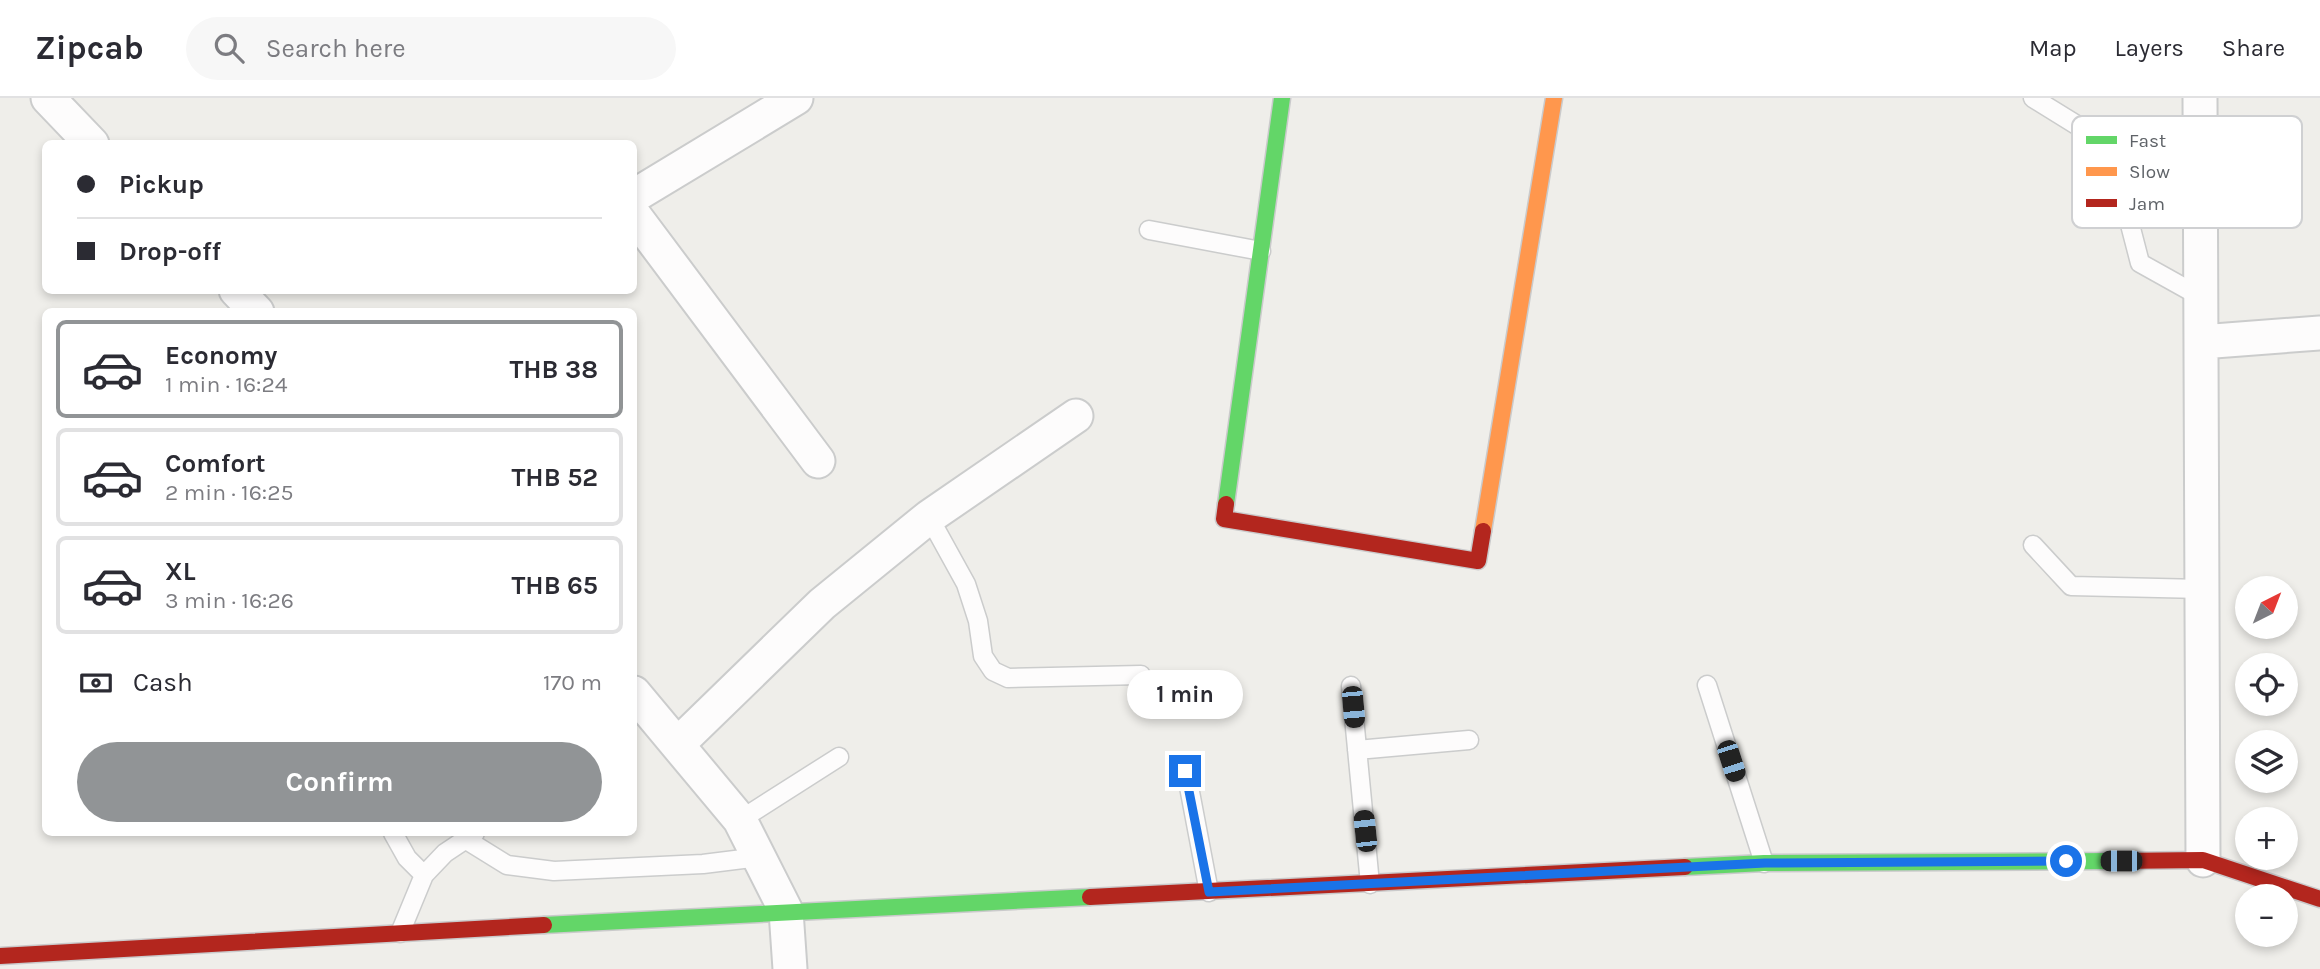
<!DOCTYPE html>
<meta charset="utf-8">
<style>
:root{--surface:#fff;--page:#f7f7f7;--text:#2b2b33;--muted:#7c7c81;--line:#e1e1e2;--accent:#919496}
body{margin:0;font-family:Karla,sans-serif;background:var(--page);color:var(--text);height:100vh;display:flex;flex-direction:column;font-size:26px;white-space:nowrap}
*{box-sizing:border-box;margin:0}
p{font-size:23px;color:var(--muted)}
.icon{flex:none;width:38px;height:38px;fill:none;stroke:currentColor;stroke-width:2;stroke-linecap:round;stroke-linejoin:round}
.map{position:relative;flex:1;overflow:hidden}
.panel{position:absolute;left:42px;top:210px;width:595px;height:528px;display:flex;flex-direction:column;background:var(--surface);border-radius:10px;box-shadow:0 4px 10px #0003}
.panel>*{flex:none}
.guide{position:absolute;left:42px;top:42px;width:595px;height:154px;border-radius:10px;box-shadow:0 4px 10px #0003;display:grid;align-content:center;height:154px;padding:0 35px;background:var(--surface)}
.needle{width:46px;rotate:42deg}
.fabs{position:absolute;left:2235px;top:478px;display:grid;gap:14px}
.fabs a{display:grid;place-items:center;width:63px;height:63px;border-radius:50%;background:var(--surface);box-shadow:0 4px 10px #0003;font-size:35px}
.end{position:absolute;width:32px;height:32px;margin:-16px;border:9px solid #1a73e8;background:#fff;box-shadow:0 0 0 4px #fff}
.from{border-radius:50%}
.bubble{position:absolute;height:49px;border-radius:24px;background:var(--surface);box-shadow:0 4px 10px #0003;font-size:23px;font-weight:700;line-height:49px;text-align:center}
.car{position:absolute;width:21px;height:42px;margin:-21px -10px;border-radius:9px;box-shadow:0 0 5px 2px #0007;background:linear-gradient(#222 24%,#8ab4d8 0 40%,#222 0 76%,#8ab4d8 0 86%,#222 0)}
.guide b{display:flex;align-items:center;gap:24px;height:66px;font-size:26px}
.guide b+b{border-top:2px solid var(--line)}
.guide i{width:18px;height:18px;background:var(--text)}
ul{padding:12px 0 0;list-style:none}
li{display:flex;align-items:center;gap:21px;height:98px;margin:0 14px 10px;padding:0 21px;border:4px solid var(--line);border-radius:10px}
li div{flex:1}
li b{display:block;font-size:26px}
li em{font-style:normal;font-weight:700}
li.selected{border-color:var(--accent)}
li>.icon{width:63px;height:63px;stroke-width:1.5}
.pay{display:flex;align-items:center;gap:18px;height:77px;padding:0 35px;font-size:26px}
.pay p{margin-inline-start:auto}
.button{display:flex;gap:14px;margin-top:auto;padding:14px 35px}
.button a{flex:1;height:80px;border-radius:42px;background:var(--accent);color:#fff;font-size:28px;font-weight:700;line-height:80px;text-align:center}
header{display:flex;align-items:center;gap:42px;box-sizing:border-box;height:98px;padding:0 35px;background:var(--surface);border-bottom:2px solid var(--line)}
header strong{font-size:33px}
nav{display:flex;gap:38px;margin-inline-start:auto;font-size:24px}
.search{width:490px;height:63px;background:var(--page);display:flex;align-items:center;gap:18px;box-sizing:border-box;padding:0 24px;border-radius:38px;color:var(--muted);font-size:26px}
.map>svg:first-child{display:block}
</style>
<header>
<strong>Zipcab</strong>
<div class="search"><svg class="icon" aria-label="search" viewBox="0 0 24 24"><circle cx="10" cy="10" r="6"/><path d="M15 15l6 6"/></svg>Search here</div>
<nav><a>Map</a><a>Layers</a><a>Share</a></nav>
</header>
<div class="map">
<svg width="2320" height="871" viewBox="0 0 2320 871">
<rect width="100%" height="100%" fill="#efeeea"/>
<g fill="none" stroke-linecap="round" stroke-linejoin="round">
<g stroke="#cbcccc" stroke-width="21">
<path id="lane" d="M2033,0L2088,34L2113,61L2140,165L2201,199
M1149,132L1261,153
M929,419L966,486L978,523L983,558L993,573L1008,580L1141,577
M2033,447L2071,488L2202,491
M1707,587L1764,765
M1351,588L1370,786
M1357,652L1469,642
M1186,673L1209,794
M740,722L839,659
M393,735L407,760L424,777
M465,741L507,767L554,773L703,766L759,759
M400,835L424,777L445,755L475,735"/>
</g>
<g stroke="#cbcccc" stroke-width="37">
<path id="street" d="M48,0L92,46
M2200,0L2203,762
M634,98L796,0
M634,117L818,363
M236,192L257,214
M2201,244L2320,235
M634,595L740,722L786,813L790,871
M678,646L822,506L929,419L1076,318"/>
</g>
<g stroke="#cacacb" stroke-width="19">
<path id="fast" d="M1226,406L1282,0
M1685,769L1764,765L2115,763
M544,827L1090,799"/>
</g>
<g stroke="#cacacb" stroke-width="19">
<path id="slow" d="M1483,433L1554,0"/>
</g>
<g stroke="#cacacb" stroke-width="19">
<path id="jam" d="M1226,406L1224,421L1478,463L1483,433
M2115,763L2203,762L2320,801
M1090,799L1685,769
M0,858L544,827"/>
</g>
<use href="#lane" stroke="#fdfcfc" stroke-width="18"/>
<use href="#street" stroke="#fdfcfc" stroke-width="33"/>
<use href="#fast" stroke="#63d668" stroke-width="16"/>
<use href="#slow" stroke="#ff974d" stroke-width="16"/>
<use href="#jam" stroke="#b3261e" stroke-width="16"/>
</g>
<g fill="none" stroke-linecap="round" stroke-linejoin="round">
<path stroke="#1a73e8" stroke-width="9" d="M1185,673L1209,794L1765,765L2066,763"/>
</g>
<rect x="2072" y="18" width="230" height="112" rx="10" fill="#fff" stroke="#cfd0d2" stroke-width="2"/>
<rect x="2086" y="38" width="31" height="8" fill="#63d668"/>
<rect x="2086" y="69" width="31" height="9" fill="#ff974d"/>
<rect x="2086" y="101" width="31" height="8" fill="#b3261e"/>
<g font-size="19" fill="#5f6368">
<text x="2129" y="49">Fast</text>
<text x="2129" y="80">Slow</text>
<text x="2129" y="112">Jam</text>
</g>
</svg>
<div class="fabs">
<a><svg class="needle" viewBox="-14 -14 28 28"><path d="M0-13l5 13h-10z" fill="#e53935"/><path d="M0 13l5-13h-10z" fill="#7c7c81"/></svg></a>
<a><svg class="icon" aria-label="locate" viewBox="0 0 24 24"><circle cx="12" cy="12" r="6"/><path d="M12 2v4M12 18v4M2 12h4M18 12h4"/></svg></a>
<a><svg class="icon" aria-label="layers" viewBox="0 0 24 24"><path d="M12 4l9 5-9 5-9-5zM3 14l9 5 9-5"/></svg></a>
<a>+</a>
<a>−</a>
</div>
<i class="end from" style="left:2066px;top:763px"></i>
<i class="end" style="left:1185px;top:673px"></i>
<div class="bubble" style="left:1127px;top:572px;width:116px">1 min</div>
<i class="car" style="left:1353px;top:609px;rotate:175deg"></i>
<i class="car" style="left:1731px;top:663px;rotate:162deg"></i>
<i class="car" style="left:1365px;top:733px;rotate:354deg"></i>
<i class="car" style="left:2121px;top:763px;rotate:270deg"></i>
<div class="guide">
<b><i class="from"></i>Pickup</b>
<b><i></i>Drop-off</b>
</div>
<section class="panel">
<ul>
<li class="selected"><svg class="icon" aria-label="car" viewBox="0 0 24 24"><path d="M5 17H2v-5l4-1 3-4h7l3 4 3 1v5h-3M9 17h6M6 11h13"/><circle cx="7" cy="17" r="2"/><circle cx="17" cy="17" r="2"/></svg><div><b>Economy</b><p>1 min · 16:24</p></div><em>THB 38</em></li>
<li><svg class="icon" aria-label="car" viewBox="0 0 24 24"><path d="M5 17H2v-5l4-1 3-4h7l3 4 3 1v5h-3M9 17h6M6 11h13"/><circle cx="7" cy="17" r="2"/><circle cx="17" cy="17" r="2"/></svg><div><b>Comfort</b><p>2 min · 16:25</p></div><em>THB 52</em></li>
<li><svg class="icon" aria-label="car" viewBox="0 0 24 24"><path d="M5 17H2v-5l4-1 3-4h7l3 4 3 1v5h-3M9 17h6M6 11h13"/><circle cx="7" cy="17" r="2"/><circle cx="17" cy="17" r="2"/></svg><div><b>XL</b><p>3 min · 16:26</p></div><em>THB 65</em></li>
</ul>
<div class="pay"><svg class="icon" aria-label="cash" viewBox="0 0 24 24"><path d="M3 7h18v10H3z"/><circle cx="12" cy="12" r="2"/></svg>Cash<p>170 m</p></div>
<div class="button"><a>Confirm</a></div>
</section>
</div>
